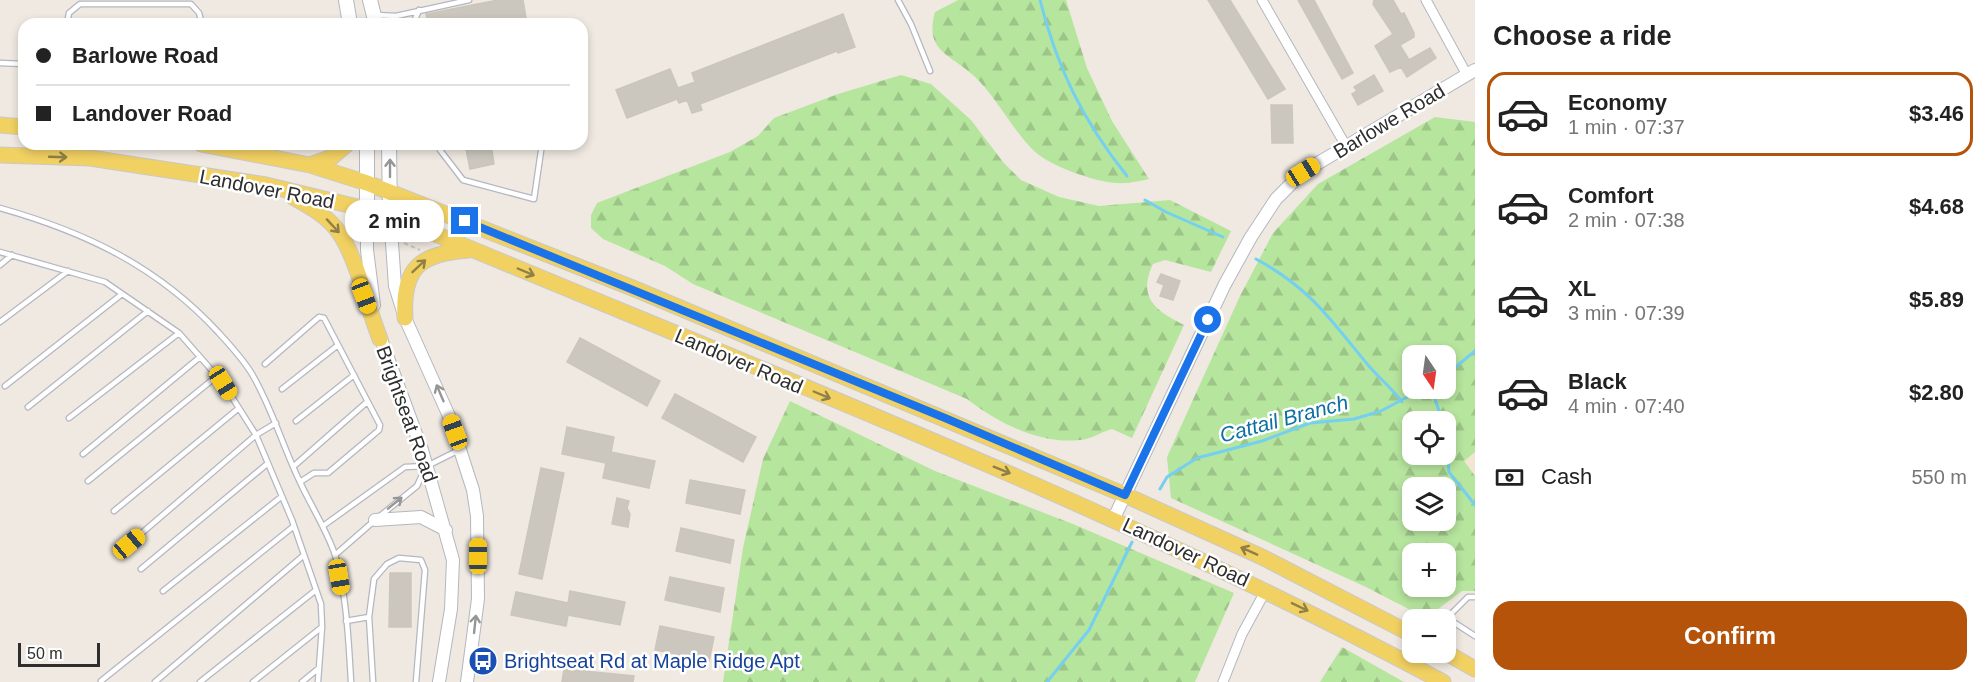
<!DOCTYPE html>
<meta charset="utf-8">
<style>
:root{--surface:#fff;--page:#f2f2f2;--text:#222;--muted:#767676;--line:#e0e0e0;--accent:#b45309}
body{margin:0;font-family:Helvetica,sans-serif;background:var(--page);color:var(--text);height:100vh;display:flex;flex-direction:column;font-size:22px;white-space:nowrap}
*{box-sizing:border-box;margin:0}
p{font-size:20px;color:var(--muted)}
.icon{flex:none;width:33px;height:33px;fill:none;stroke:currentColor;stroke-width:2;stroke-linecap:round;stroke-linejoin:round}
.map{position:relative;flex:1;overflow:hidden}
.side{display:flex;flex-direction:column;background:var(--surface);width:510px}
.side>*{flex:none}
.hud{position:absolute;left:18px;top:18px;width:570px;height:132px;border-radius:18px;box-shadow:0 3px 9px #0003;display:grid;align-content:center;height:132px;padding:0 18px;background:var(--surface)}
.needle{width:39px;rotate:167deg}
.controls{position:absolute;left:1402px;top:345px;display:grid;gap:12px}
.controls a{display:grid;place-items:center;width:54px;height:54px;border-radius:12px;background:var(--surface);box-shadow:0 3px 9px #0003;font-size:30px}
.scale{position:absolute;left:18px;bottom:15px;width:82px;box-sizing:border-box;padding-left:6px;border:3px solid #2e2e2e;border-top:0;font-size:16px;line-height:21px;white-space:nowrap;color:#2e2e2e;-webkit-text-stroke:4px #fff;paint-order:stroke}
.end{position:absolute;width:27px;height:27px;margin:-14px;border:8px solid #1a73e8;background:#fff;box-shadow:0 0 0 3px #fff}
.from{border-radius:50%}
.bubble{position:absolute;height:42px;border-radius:18px;background:var(--surface);box-shadow:0 3px 9px #0003;font-size:20px;font-weight:700;line-height:42px;text-align:center}
.car{position:absolute;width:18px;height:36px;margin:-18px -9px;border-radius:8px;box-shadow:0 0 4px 2px #0007;background:linear-gradient(#f5c518 24%,#345 0 40%,#f5c518 0 76%,#345 0 86%,#f5c518 0)}
.hud b{display:flex;align-items:center;gap:21px;height:57px;font-size:22px}
.hud b+b{border-top:2px solid var(--line)}
.hud i{width:15px;height:15px;background:var(--text)}
ul{padding:0;list-style:none}
li{display:flex;align-items:center;gap:18px;height:84px;margin:0 12px 9px;padding:0 6px;border:3px solid transparent;border-radius:18px}
li div{flex:1}
li b{display:block;font-size:22px}
li em{font-style:normal;font-weight:700}
li.on{border-color:var(--accent)}
li>.icon{width:54px;height:54px;stroke-width:1.5}
h2{padding:0 18px;font-size:27px;line-height:72px}
.pay{display:flex;align-items:center;gap:15px;height:66px;padding:0 18px;font-size:22px}
.pay p{margin-inline-start:auto}
.cta{display:flex;gap:12px;margin-top:auto;padding:12px 18px}
.cta a{flex:1;height:69px;border-radius:18px;background:var(--accent);color:#fff;font-size:24px;font-weight:700;line-height:69px;text-align:center}
main{display:flex;flex:1;min-height:0}
.map>svg:first-child{display:block}
</style>
<main>
<div class="map">
<svg width="1475" height="682" viewBox="0 0 1475 682">
<defs>
<pattern id="forest-firs" width="22" height="20" patternUnits="userSpaceOnUse" patternTransform="scale(1.5)"><rect width="22" height="20" fill="#b6e59e"/><path d="M5 1l3.5 6h-7zM16 11l3.5 6h-7z" fill="#9dc588"/></pattern>
</defs>
<rect width="100%" height="100%" fill="#efe9e1"/>
<path fill="#f0e6d1" d="M1475,452V476L1463,461Z"/>
<path fill="url(#forest-firs)" fill-rule="evenodd" d="M958,0H1066L1087,68L1112,121L1149,179C1139,181 1127,184 1117,183C1095,182 1049,166 1033,150C1011,128 996,96 973,75C950,54 924,51 935,12Z
M901,75L931,84L971,120L1003,162L1021,180L1059,197L1099,206L1170,200L1231,231L1211,272L1165,260L1153,264C1137,298 1156,311 1184,325L1132,438L1112,429C1103,431 1095,437 1086,439C1045,447 999,424 967,399L693,284L665,266L603,239L591,228V215L597,203L730,152L758,136L774,118L838,94Z
M1435,117L1475,122V452L1464,461L1475,476V591H1462L1426,618L1366,587L1171,498L1167,457L1240,296L1273,233L1318,184ZM1413,356H1446V388H1413ZM1413,422H1446V454H1413ZM1413,488H1446V520H1413ZM1413,554H1446V586H1413Z
M790,401L935,471L1073,524L1234,593L1195,682H723L743,548L763,459Z
M1342,647L1404,682H1320Z"/>
<g fill="none" stroke-linecap="round" stroke-linejoin="round">
<path stroke="#75cff0" stroke-width="3" d="M1040,0C1057,68 1083,121 1127,176
M1145,200L1166,212L1223,237
M1256,259C1311,289 1329,318 1368,365C1379,378 1392,388 1402,402
M1446,375L1475,351
M1431,388L1443,422
M1446,432L1449,472L1475,505
M1160,489L1167,477L1197,458L1262,441L1310,423L1354,419L1381,411L1424,388
M1047,682L1089,630L1132,542"/>
</g>
<path fill="#cbc7bf" stroke="#cbc5ba" stroke-width="1.5" d="M498,0H523L527,24H428L426,14Z
M1208,0H1230L1285,89L1268,99Z
M1298,0H1314L1353,73L1342,79Z
M1374,0H1393L1401,14L1404,13L1414,33V37L1400,45L1409,60L1430,48L1436,58L1407,77L1401,67L1390,72L1375,46L1393,34L1373,4Z
M843,14L855,47L838,53L837,51L700,104L702,110L692,113L687,100L679,103L677,99L627,118L616,90L670,69L678,88L695,82L692,73Z
M1374,75L1383,91L1358,105L1352,94L1357,91L1354,87Z
M1271,105H1292L1293,143H1272Z
M465,144H491L494,164L470,169Z
M1161,274L1180,281L1173,300L1160,296L1164,285L1157,282Z
M580,338L660,381L647,406L567,362Z
M675,394L756,437L743,462L662,418Z
M567,427L614,437L611,452L655,461L649,488L603,478L606,463L562,454Z
M541,468L564,473L542,579L519,574Z
M690,480L745,490L740,514L686,503Z
M617,498L629,501L627,508L630,514L628,527L612,524Z
M681,528L734,540L730,563L676,551Z
M390,573H411V627H389Z
M670,577L724,588L720,612L665,600Z
M570,591L625,602L620,625L568,615L566,626L511,615L516,592L568,603Z
M660,626L714,637L709,661L655,650Z
M564,669L634,676L633,682H562Z"/>
<g fill="none" stroke-linecap="round" stroke-linejoin="round">
<g stroke="#b4b7c1" stroke-width="7">
<path id="service" d="M898,0L911,24L930,71
M376,15L396,16L469,0
M67,24L69,13L80,4H191L199,13L202,24
M413,24L419,10
M0,63L24,64
M440,150L463,180L534,199L542,144
M0,208C85,232 157,266 218,332C230,345 243,359 252,374C272,408 283,447 300,482C311,506 325,527 334,552C346,586 349,645 351,682
M0,252L105,282L179,333L223,383L256,435L129,544
M0,265L12,255
M0,322L68,271
M265,364L319,317L324,318L380,425L379,430L328,473H314L300,482
M5,386L122,294
M282,389L338,345
M28,407L148,311
M69,418L179,333
M296,421L354,375
M276,423L256,435L292,520L321,604L322,627L318,682
M83,454L200,357
M294,466L367,402
M88,481L217,376
M114,511L239,408
M380,516L417,486L424,471
M323,526L405,467L427,466L459,450
M335,555L374,521
M141,569L267,464
M163,591L281,497
M1475,597H1468L1447,618L1475,636
M346,621L369,617
M101,681L294,526
M155,682L304,555
M200,682L316,590
M253,682L322,627
M302,682L319,668
M373,682L369,617L374,579L387,564L399,558L421,560L425,570L416,682"/>
</g>
<g stroke="#b4b7c1" stroke-width="11">
<path id="minor" d="M1262,0L1346,146
M1426,0L1467,75
M1223,682L1242,634L1266,590"/>
</g>
<g stroke="#b4b7c1" stroke-width="14">
<path id="tertiary" d="M367,209V250L374,305
M390,215L395,286L405,318L449,416L473,490L477,516L478,599L467,682
M378,331L422,450L453,560L451,609L439,682
M1114,518L1225,284L1251,237L1276,199L1303,172L1475,70
M375,520L421,517L446,530"/>
</g>
<g stroke="#b4b7c1" stroke-width="16">
<path id="secondary" d="M346,0L350,24
M370,0L376,24
M367,144V209
M389,144L390,215"/>
</g>
<g stroke="#c9c9c9" stroke-width="17">
<path id="primary" d="M0,125L24,127
M201,144L310,165L367,183L635,289L1125,495L1262,557L1413,635
M0,155L90,158L266,185L390,215C744,364 1104,500 1443,682
M310,165L332,157L347,144
M293,197C311,207 329,217 340,234C357,259 368,309 380,339
M405,318C402,268 420,253 469,250
M1445,652L1475,669"/>
</g>
<path stroke="#c9c9c9" stroke-width="2" stroke-dasharray="4.5 3" stroke-linecap="butt" d="M404,243L420,250"/>
<use href="#service" stroke="#fff" stroke-width="4.5"/>
<use href="#minor" stroke="#fff" stroke-width="9"/>
<use href="#tertiary" stroke="#fff" stroke-width="12"/>
<use href="#secondary" stroke="#fff" stroke-width="14"/>
<use href="#primary" stroke="#f2d163" stroke-width="15"/>
</g>
<defs><path id="oneway-shaft" d="M-6 0H5M1.5-3L5.5 0L1.5 3" fill="none" stroke-width="1.6" stroke-linecap="round" stroke-linejoin="round" transform="scale(1.5)"/></defs>
<g stroke="#908048">
<use href="#oneway-shaft" transform="translate(58 157) rotate(2)"/>
<use href="#oneway-shaft" transform="translate(333 226) rotate(47)"/>
<use href="#oneway-shaft" transform="translate(419 266) rotate(-43)"/>
<use href="#oneway-shaft" transform="translate(526 272) rotate(23)"/>
<use href="#oneway-shaft" transform="translate(822 395) rotate(23)"/>
<use href="#oneway-shaft" transform="translate(1002 470) rotate(22)"/>
<use href="#oneway-shaft" transform="translate(1249 551) rotate(-156)"/>
<use href="#oneway-shaft" transform="translate(1300 607) rotate(26)"/>
</g>
<g stroke="#969696">
<use href="#oneway-shaft" transform="translate(390 168) rotate(-90)"/>
<use href="#oneway-shaft" transform="translate(440 393) rotate(-113)"/>
<use href="#oneway-shaft" transform="translate(395 503) rotate(-39)"/>
<use href="#oneway-shaft" transform="translate(475 624) rotate(-84)"/>
</g>
<g fill="none" stroke-linecap="round" stroke-linejoin="round">
<path stroke="#1a73e8" stroke-width="8" d="M465,221L945,418L1125,495L1208,320"/>
</g>
<defs>
<g id="bus-disc" transform="scale(1.5)"><circle r="9.5" fill="#1a4fb4" stroke="#fff"/><path d="M-5-6H5V4H4V6H2V4H-2V6H-4V4H-5ZM-3.5-4V0h7V-4ZM-3.5 1.2v1.5H-2V1.2ZM2 1.2v1.5H3.5V1.2Z" fill="#fff"/></g>
</defs>
<g fill-rule="evenodd">
<use href="#bus-disc" x="483" y="661"/>
</g>
<g text-anchor="middle" stroke-width="5" stroke-linejoin="round" paint-order="stroke">
<g font-size="20" fill="#2e2e2e" stroke="#fff">
<text transform="translate(1389 121) rotate(-31)" y="7">Barlowe Road</text>
<text transform="translate(267 189) rotate(11)" y="7">Landover Road</text>
<text transform="translate(739 361) rotate(23)" y="7">Landover Road</text>
<text transform="translate(407 414) rotate(70)" y="7">Brightseat Road</text>
<text transform="translate(1186 552) rotate(25)" y="7">Landover Road</text>
</g>
<g font-size="20" fill="#164399" stroke="#fff" text-anchor="start">
<text x="504" y="668">Brightseat Rd at Maple Ridge Apt</text>
</g>
<g font-size="21" font-style="italic" fill="#0d6fa3" stroke="#fff">
<text transform="translate(1284 419) rotate(-15)" y="7">Cattail Branch</text>
</g>
</g>
</svg>
<div class="controls">
<a><svg class="needle" viewBox="-14 -14 28 28"><path d="M0-13l5 13h-10z" fill="#e53935"/><path d="M0 13l5-13h-10z" fill="#767676"/></svg></a>
<a><svg class="icon" aria-label="locate" viewBox="0 0 24 24"><circle cx="12" cy="12" r="6"/><path d="M12 2v4M12 18v4M2 12h4M18 12h4"/></svg></a>
<a><svg class="icon" aria-label="layers" viewBox="0 0 24 24"><path d="M12 4l9 5-9 5-9-5zM3 14l9 5 9-5"/></svg></a>
<a>+</a>
<a>−</a>
</div>
<div class="scale">50 m</div>
<i class="end from" style="left:1208px;top:320px"></i>
<i class="end" style="left:465px;top:221px"></i>
<div class="bubble" style="left:345px;top:200px;width:99px">2 min</div>
<i class="car" style="left:1303px;top:172px;rotate:58deg"></i>
<i class="car" style="left:364px;top:296px;rotate:159deg"></i>
<i class="car" style="left:223px;top:383px;rotate:148deg"></i>
<i class="car" style="left:455px;top:432px;rotate:340deg"></i>
<i class="car" style="left:129px;top:544px;rotate:50deg"></i>
<i class="car" style="left:478px;top:556px;rotate:0deg"></i>
<i class="car" style="left:339px;top:577px;rotate:170deg"></i>
<div class="hud">
<b><i class="from"></i>Barlowe Road</b>
<b><i></i>Landover Road</b>
</div>
</div>
<section class="side">
<h2>Choose a ride</h2>
<ul>
<li class="on"><svg class="icon" aria-label="car" viewBox="0 0 24 24"><path d="M5 17H2v-5l4-1 3-4h7l3 4 3 1v5h-3M9 17h6M6 11h13"/><circle cx="7" cy="17" r="2"/><circle cx="17" cy="17" r="2"/></svg><div><b>Economy</b><p>1 min · 07:37</p></div><em>$3.46</em></li>
<li><svg class="icon" aria-label="car" viewBox="0 0 24 24"><path d="M5 17H2v-5l4-1 3-4h7l3 4 3 1v5h-3M9 17h6M6 11h13"/><circle cx="7" cy="17" r="2"/><circle cx="17" cy="17" r="2"/></svg><div><b>Comfort</b><p>2 min · 07:38</p></div><em>$4.68</em></li>
<li><svg class="icon" aria-label="car" viewBox="0 0 24 24"><path d="M5 17H2v-5l4-1 3-4h7l3 4 3 1v5h-3M9 17h6M6 11h13"/><circle cx="7" cy="17" r="2"/><circle cx="17" cy="17" r="2"/></svg><div><b>XL</b><p>3 min · 07:39</p></div><em>$5.89</em></li>
<li><svg class="icon" aria-label="car" viewBox="0 0 24 24"><path d="M5 17H2v-5l4-1 3-4h7l3 4 3 1v5h-3M9 17h6M6 11h13"/><circle cx="7" cy="17" r="2"/><circle cx="17" cy="17" r="2"/></svg><div><b>Black</b><p>4 min · 07:40</p></div><em>$2.80</em></li>
</ul>
<div class="pay"><svg class="icon" aria-label="cash" viewBox="0 0 24 24"><path d="M3 7h18v10H3z"/><circle cx="12" cy="12" r="2"/></svg>Cash<p>550 m</p></div>
<div class="cta"><a>Confirm</a></div>
</section>
</main>
